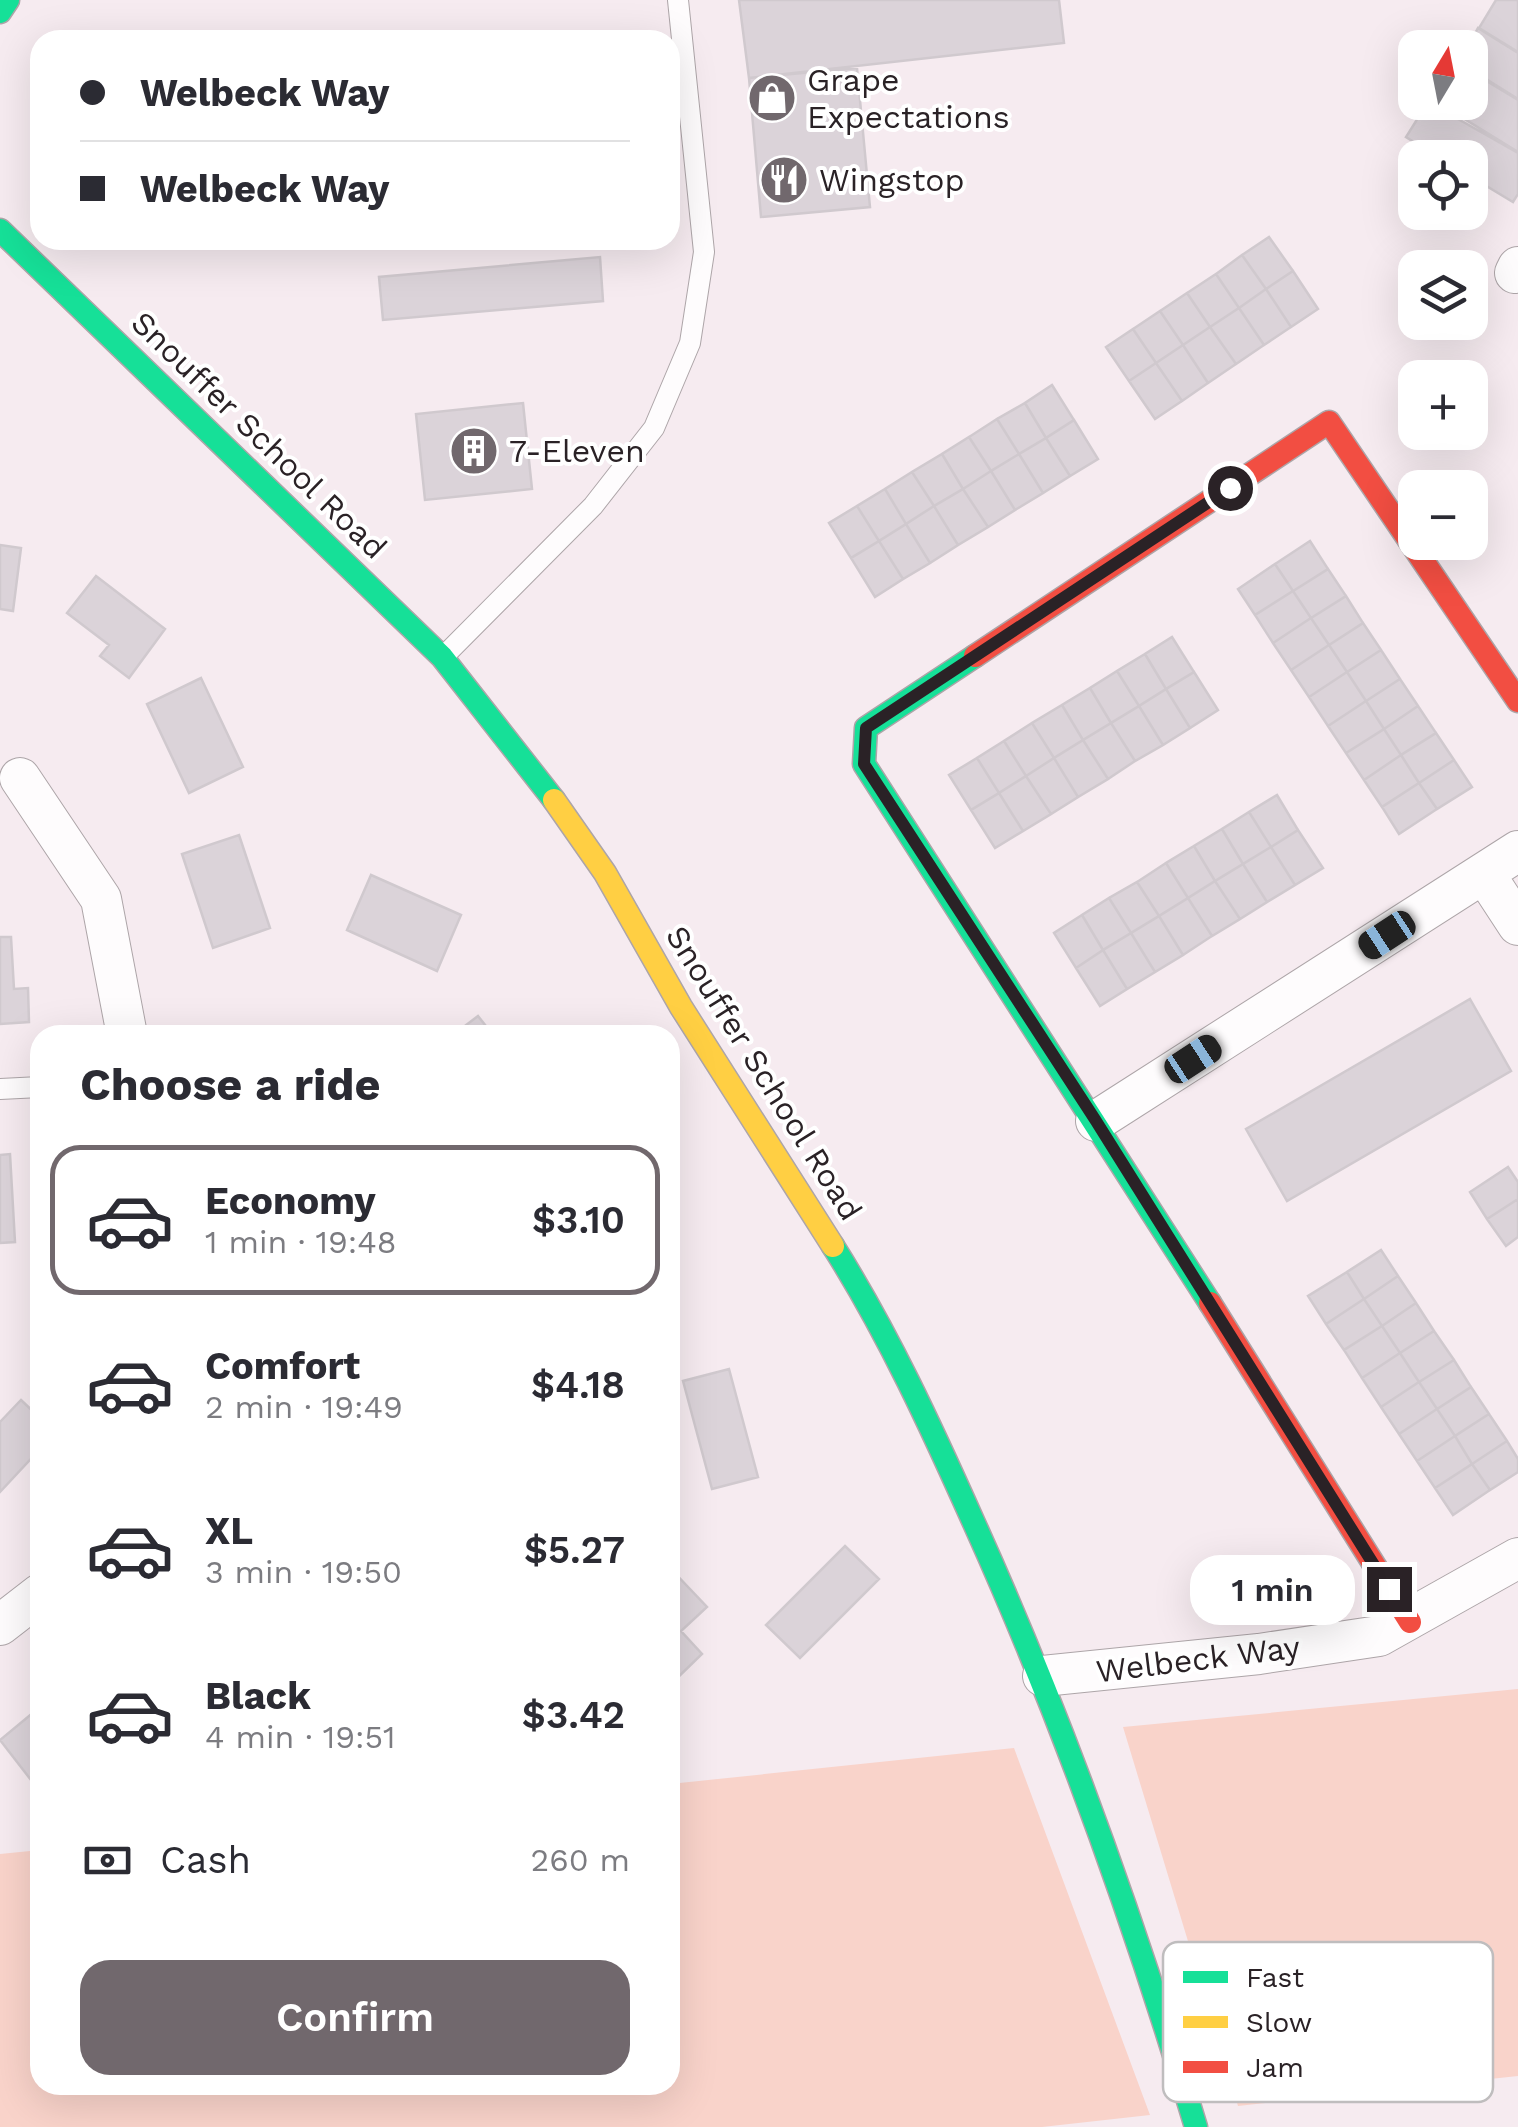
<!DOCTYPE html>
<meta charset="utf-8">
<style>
:root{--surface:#fff;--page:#f7f7f7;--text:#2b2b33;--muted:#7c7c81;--line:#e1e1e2;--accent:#71686d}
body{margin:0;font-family:"Work Sans",sans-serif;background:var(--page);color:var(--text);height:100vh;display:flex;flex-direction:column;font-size:38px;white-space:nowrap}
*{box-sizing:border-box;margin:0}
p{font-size:32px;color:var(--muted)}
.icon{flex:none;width:55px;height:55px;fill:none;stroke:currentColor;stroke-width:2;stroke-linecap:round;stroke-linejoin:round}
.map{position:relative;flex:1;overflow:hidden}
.drawer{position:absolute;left:30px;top:1025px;width:650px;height:1070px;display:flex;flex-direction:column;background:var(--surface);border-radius:30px;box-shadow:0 10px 40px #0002}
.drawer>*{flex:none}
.top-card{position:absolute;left:30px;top:30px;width:650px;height:220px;border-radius:30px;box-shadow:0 10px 40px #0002;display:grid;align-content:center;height:220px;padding:0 50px;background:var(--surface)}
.needle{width:65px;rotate:10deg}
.controls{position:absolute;left:1398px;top:30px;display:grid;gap:20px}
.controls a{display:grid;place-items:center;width:90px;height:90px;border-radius:20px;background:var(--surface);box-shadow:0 10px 40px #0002;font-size:50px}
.end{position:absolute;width:45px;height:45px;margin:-22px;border:12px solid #2a2226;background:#fff;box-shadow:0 0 0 5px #fff}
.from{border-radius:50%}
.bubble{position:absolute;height:70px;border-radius:30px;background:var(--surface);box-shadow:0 10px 40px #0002;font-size:32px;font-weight:600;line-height:70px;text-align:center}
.car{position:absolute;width:30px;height:60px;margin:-30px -15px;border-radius:12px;box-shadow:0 0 8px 2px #0007;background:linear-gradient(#222 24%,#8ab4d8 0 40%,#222 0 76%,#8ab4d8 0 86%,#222 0)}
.top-card b{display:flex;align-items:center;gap:35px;height:95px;font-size:38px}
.top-card b+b{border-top:2px solid var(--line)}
.top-card i{width:25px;height:25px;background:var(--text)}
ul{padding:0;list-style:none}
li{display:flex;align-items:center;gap:30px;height:150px;margin:0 20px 15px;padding:0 30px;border:5px solid transparent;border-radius:30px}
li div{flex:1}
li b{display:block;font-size:38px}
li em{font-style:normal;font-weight:600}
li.selected{border-color:var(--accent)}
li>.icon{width:90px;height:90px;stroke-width:1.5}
h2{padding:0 50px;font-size:45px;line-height:120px}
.pay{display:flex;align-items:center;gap:25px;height:110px;padding:0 50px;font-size:38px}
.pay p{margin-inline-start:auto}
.button{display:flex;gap:20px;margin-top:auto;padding:20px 50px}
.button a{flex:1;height:115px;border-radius:30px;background:var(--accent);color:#fff;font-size:40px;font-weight:600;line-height:115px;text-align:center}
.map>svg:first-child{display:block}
</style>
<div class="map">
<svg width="1518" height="2127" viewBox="0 0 1518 2127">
<rect width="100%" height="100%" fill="#f6ebf0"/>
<path fill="#f9d3ca" d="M1518,1689V2076L1238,2106L1123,1727Z
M1014,1748L1150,2115L1042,2127H0V1854L40,1850V2085H670V1784Z"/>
<path fill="#dbd3d9" stroke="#d0c9ce" stroke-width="2.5" d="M739,0H1059L1064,43L749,78Z
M1496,0H1518V52L1479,28Z
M1478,28L1518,53V99L1470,69L1467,48Z
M857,68L870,207L761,217L749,78Z
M1470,71L1518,100V152L1437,102H1470Z
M1428,102L1518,153V194L1513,202L1470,176V158H1440L1406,137Z
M1269,237L1293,271L1266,289L1242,255Z
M1242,255L1266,289L1239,308L1216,274Z
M600,257L603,301L383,320L379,277Z
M1293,271L1318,309L1291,327L1266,289Z
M1216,274L1239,308L1210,327L1187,293Z
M1266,289L1291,327L1264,345L1239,308Z
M1187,293L1210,327L1183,345L1160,311Z
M1239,308L1264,345L1236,364L1210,327Z
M1160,311L1183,345L1156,363L1133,329Z
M1210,327L1236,364L1208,383L1183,345Z
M1133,329L1156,363L1129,381L1106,347Z
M1183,345L1208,383L1182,401L1156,363Z
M1156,363L1182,401L1155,419L1129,381Z
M1052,385L1074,420L1046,438L1025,403Z
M523,403L532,489L425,500L416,414Z
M1025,403L1046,438L1019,454L997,419Z
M997,419L1019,454L991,471L969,437Z
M1074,420L1098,459L1070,476L1046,438Z
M969,437L991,471L963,489L942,454Z
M1046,438L1070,476L1043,493L1019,454Z
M942,454L963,489L934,506L912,472Z
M1019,454L1043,493L1015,510L991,471Z
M991,471L1015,510L988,527L963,489Z
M912,472L934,506L906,524L885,489Z
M885,489L906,524L879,541L857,506Z
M963,489L988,527L958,545L934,506Z
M857,506L879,541L851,558L829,523Z
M934,506L958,545L930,563L906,524Z
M906,524L930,563L903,579L879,541Z
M879,541L903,579L875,597L851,558Z
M1310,541L1328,569L1293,591L1275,564Z
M0,545L21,548L13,611L0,609Z
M1275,564L1293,591L1255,615L1238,589Z
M1328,569L1346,596L1311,618L1293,591Z
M96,576L165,629L129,678L100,656L109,645L67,613Z
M1293,591L1311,618L1273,643L1255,615Z
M1346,596L1363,623L1329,645L1311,618Z
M1311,618L1329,645L1291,670L1273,643Z
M1363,623L1381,650L1347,672L1329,645Z
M1172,637L1194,672L1166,689L1145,654Z
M1329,645L1347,672L1309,697L1291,670Z
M1381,650L1400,679L1366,701L1347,672Z
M1145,654L1166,689L1139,706L1117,671Z
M1117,671L1139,706L1111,723L1090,688Z
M1194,672L1218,710L1190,728L1166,689Z
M1347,672L1366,701L1328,726L1309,697Z
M201,678L243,767L189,793L147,704Z
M1400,679L1418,706L1384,729L1366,701Z
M1090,688L1111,723L1083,740L1062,705Z
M1166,689L1190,728L1163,745L1139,706Z
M1366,701L1384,729L1346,753L1328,726Z
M1062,705L1083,740L1054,758L1032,723Z
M1139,706L1163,745L1135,761L1111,723Z
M1418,706L1436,733L1401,755L1384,729Z
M1032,723L1054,758L1026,776L1004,741Z
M1111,723L1135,761L1108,779L1083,740Z
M1384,729L1401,755L1364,780L1346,753Z
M1436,733L1454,760L1419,783L1401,755Z
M1083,740L1108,779L1078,797L1054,758Z
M1004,741L1026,776L999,793L977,758Z
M1401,755L1419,783L1382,807L1364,780Z
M977,758L999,793L971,810L949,775Z
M1054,758L1078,797L1051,814L1026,776Z
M1454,760L1472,787L1437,809L1419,783Z
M1026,776L1051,814L1023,831L999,793Z
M1419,783L1437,809L1399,834L1382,807Z
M999,793L1023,831L995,848L971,810Z
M1277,795L1298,830L1271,847L1249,812Z
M1249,812L1271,847L1243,864L1222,829Z
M1222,829L1243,864L1215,881L1194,846Z
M1298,830L1323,868L1295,885L1271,847Z
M239,835L270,928L213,948L182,854Z
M1194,846L1215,881L1188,898L1166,863Z
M1271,847L1295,885L1267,902L1243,864Z
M1166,863L1188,898L1159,916L1137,882Z
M1243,864L1267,902L1240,919L1215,881Z
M371,875L461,915L437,971L347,930Z
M1215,881L1240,919L1212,936L1188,898Z
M1137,882L1159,916L1131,933L1109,898Z
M1109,898L1131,933L1103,950L1082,915Z
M1188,898L1212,936L1183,955L1159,916Z
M1082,915L1103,950L1076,968L1054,933Z
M1159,916L1183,955L1155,972L1131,933Z
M1131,933L1155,972L1127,989L1103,950Z
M0,937H11L14,989L28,988L29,1022L0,1024Z
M1103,950L1127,989L1100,1006L1076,968Z
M1470,999L1511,1071L1287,1201L1246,1129Z
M478,1016L493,1035H453Z
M10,1154L15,1242L0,1243V1155Z
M1508,1167L1518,1182V1199L1487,1219L1470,1192Z
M1518,1199V1237L1506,1246L1487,1219Z
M1381,1250L1398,1276L1364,1299L1347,1272Z
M1347,1272L1364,1299L1326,1324L1308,1296Z
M1398,1276L1416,1303L1382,1326L1364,1299Z
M1364,1299L1382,1326L1344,1350L1326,1324Z
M1416,1303L1434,1331L1400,1353L1382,1326Z
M1382,1326L1400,1353L1362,1378L1344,1350Z
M1434,1331L1454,1360L1419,1382L1400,1353Z
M1400,1353L1419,1382L1381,1407L1362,1378Z
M1454,1360L1471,1387L1437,1409L1419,1382Z
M729,1369L758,1477L712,1489L683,1381Z
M1419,1382L1437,1409L1399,1434L1381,1407Z
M1471,1387L1489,1414L1455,1436L1437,1409Z
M21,1400L40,1418V1449L0,1492V1422Z
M1437,1409L1455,1436L1417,1461L1399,1434Z
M1489,1414L1507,1441L1472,1464L1455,1436Z
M1455,1436L1472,1464L1435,1488L1417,1461Z
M1507,1441L1518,1459V1472L1490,1490L1472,1464Z
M1472,1464L1490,1490L1453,1515L1435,1488Z
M845,1546L879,1579L800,1658L766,1625Z
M670,1568L707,1607L681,1631L702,1654L670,1685Z
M40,1707V1773L31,1780L0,1740Z"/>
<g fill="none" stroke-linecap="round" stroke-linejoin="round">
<g stroke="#ada5a8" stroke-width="22">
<path id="lane" d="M444,656L593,506L654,428L690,343L704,252L678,0
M0,1089L40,1087"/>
</g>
<g stroke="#ada5a8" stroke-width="42">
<path id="street" d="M1515,273L1518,267
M20,778L101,899L127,1035
M1484,873L1518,925
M1096,1121L1518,851
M0,1625L40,1594
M1043,1676L1259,1654L1379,1636L1518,1558"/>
</g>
<g stroke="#ada5a8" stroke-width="25">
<path id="fast" d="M0,12L8,0
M0,230L442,657L554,800
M975,656L866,728L864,764L1210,1303
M833,1246C888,1333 932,1429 974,1523C1063,1720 1134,1920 1196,2127"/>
</g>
<g stroke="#ada5a8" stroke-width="25">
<path id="slow" d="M554,800L605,873L681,1007L833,1246"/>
</g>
<g stroke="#ada5a8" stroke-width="25">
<path id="jam" d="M975,656L1329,422L1518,701
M1210,1303L1410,1622"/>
</g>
<use href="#lane" stroke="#fefcfd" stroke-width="20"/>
<use href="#street" stroke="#fefcfd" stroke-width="40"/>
<use href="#fast" stroke="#16e098" stroke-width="22"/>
<use href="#slow" stroke="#ffcf43" stroke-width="22"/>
<use href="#jam" stroke="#f24e42" stroke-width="22"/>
</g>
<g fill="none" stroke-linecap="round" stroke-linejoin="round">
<path stroke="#2a2226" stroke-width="12" d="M1230,488L866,728L864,764L1096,1121L1389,1589"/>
</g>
<defs>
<g id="shop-disc" transform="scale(2.5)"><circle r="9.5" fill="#71686d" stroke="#fff"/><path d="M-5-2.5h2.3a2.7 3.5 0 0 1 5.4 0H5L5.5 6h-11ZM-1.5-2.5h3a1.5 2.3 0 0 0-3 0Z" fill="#fff"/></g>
<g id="restaurant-disc" transform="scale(2.5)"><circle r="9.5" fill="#71686d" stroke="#fff"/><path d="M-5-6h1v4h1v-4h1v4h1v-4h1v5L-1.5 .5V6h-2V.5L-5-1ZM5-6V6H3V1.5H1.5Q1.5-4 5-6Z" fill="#fff"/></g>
<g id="building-disc" transform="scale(2.5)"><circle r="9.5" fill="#71686d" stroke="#fff"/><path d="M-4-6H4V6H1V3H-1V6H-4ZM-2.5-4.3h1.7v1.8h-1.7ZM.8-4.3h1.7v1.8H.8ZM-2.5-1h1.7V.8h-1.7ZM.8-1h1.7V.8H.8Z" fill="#fff"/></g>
</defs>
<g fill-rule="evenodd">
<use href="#shop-disc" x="772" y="98"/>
<use href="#restaurant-disc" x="784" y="180"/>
<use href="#building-disc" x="474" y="451"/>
</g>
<g text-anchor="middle" stroke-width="8" stroke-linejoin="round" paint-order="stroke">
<g font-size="32" fill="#2a2226" stroke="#fff" text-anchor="start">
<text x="807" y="91">Grape<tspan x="807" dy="37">Expectations</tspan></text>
<text x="819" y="191">Wingstop</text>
<text x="509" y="462">7-Eleven</text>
</g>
<g font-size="32" fill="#2a2226" stroke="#fff">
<text transform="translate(259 435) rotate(44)" y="11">Snouffer School Road</text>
<text transform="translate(764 1073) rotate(58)" y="11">Snouffer School Road</text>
<text transform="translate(1198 1659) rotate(-7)" y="11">Welbeck Way</text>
</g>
</g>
<rect x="1163" y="1942" width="330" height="160" rx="15" fill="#fff" stroke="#bfbdbe" stroke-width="2.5"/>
<rect x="1183" y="1971" width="45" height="12" fill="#16e098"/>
<rect x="1183" y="2016" width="45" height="12" fill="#ffcf43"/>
<rect x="1183" y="2061" width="45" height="12" fill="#f24e42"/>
<g font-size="28" fill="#2a2226">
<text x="1246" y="1987">Fast</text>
<text x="1246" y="2032">Slow</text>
<text x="1246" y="2077">Jam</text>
</g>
</svg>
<div class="controls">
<a><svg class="needle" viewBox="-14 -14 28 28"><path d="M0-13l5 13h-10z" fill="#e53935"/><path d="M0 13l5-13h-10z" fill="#7c7c81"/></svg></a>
<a><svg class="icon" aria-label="locate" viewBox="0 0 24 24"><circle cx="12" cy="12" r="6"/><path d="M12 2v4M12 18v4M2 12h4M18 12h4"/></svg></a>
<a><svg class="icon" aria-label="layers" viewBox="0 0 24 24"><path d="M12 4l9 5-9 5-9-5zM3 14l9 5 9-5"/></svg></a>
<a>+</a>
<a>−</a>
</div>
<i class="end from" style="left:1230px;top:488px"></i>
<i class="end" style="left:1389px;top:1589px"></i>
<div class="bubble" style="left:1190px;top:1555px;width:165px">1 min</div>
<i class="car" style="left:1387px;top:935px;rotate:237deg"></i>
<i class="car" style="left:1193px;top:1059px;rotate:57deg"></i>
<div class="top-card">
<b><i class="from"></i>Welbeck Way</b>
<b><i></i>Welbeck Way</b>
</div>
<section class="drawer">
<h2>Choose a ride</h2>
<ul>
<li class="selected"><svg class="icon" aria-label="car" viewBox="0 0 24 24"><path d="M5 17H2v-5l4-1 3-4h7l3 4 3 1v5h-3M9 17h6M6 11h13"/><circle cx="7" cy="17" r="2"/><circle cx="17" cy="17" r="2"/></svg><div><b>Economy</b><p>1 min · 19:48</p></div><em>$3.10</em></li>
<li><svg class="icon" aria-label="car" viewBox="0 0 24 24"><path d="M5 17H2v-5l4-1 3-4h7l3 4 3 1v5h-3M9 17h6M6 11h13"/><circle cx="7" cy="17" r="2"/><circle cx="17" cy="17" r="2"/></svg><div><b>Comfort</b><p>2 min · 19:49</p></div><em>$4.18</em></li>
<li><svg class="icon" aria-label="car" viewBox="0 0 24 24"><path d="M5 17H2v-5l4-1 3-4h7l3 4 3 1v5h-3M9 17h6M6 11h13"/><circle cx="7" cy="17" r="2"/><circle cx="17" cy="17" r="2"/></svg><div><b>XL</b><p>3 min · 19:50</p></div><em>$5.27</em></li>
<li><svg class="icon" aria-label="car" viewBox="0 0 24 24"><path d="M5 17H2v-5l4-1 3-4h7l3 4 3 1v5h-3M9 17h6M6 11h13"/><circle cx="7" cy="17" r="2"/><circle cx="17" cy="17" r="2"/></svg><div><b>Black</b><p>4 min · 19:51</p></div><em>$3.42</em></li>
</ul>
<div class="pay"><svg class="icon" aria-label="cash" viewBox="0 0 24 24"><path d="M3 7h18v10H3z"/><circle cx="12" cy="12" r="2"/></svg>Cash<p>260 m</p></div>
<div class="button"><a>Confirm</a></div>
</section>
</div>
